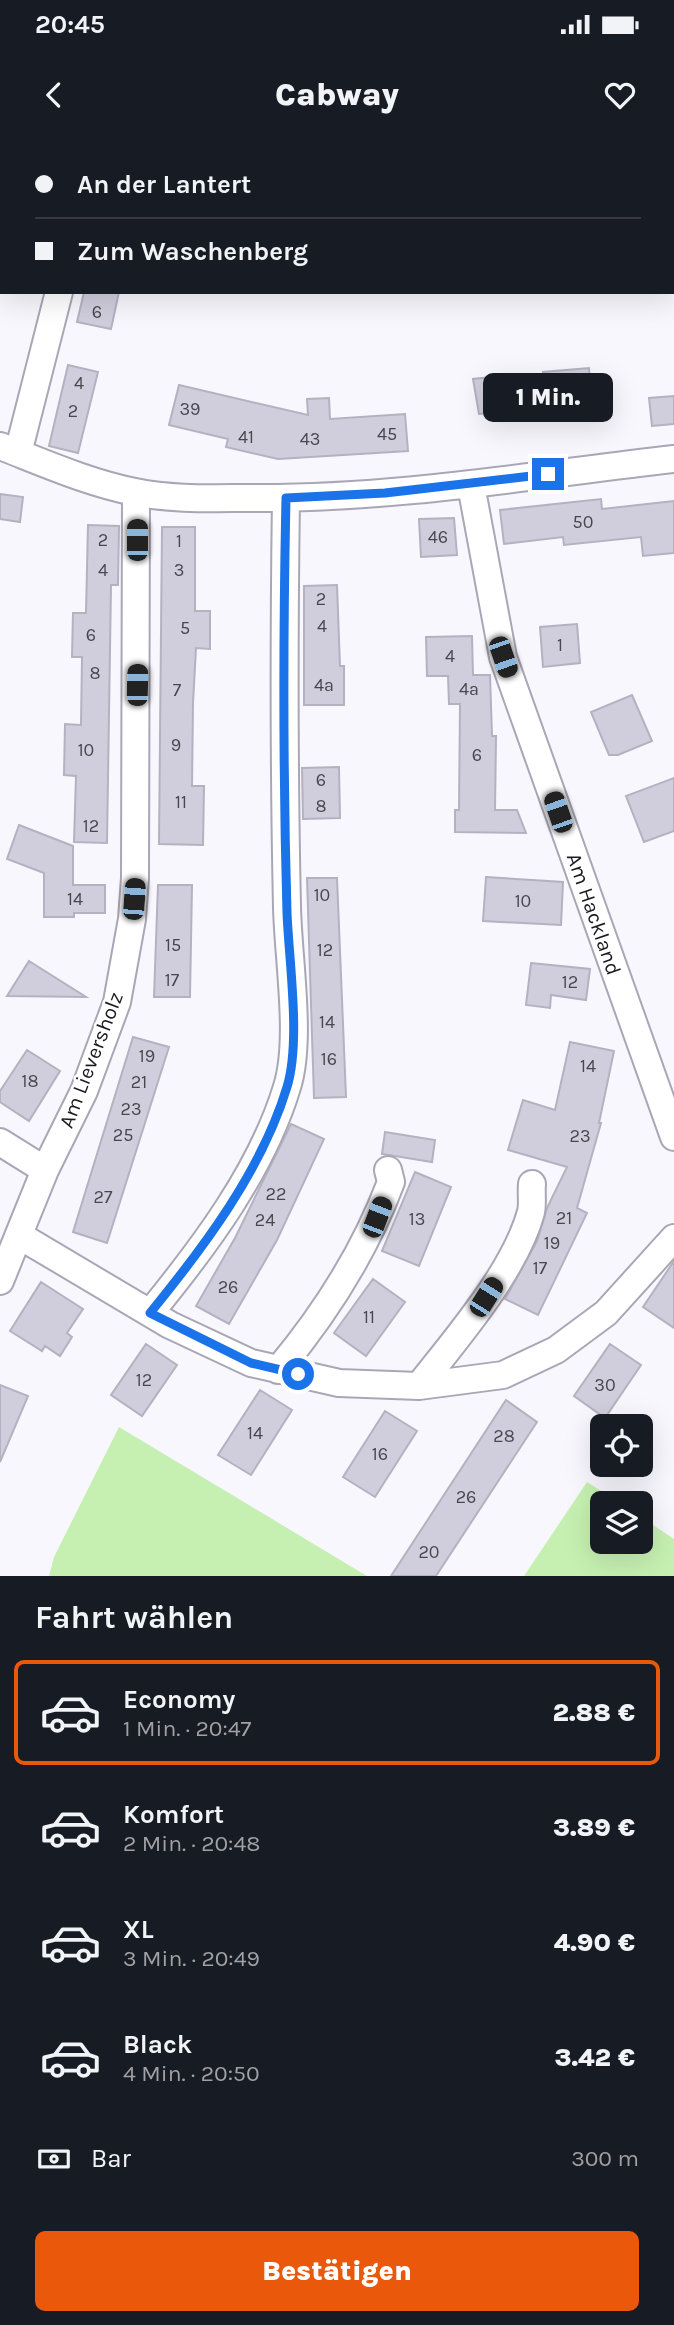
<!DOCTYPE html>
<html lang="de">
<meta charset="utf-8">
<style>
:root{--surface:#171b24;--page:#20242c;--text:#f1f3f6;--muted:#9ea1a6;--line:#363941;--accent:#ea580c}
body{margin:0;font-family:Karla,sans-serif;background:var(--page);color:var(--text);height:100vh;display:flex;flex-direction:column;font-size:26px;white-space:nowrap}
*{box-sizing:border-box;margin:0}
p{font-size:23px;color:var(--muted)}
.icon{flex:none;width:38px;height:38px;fill:none;stroke:currentColor;stroke-width:2;stroke-linecap:round;stroke-linejoin:round}
.map{position:relative;height:1436px;overflow:hidden}
.side{display:flex;flex-direction:column;background:var(--surface);flex:1}
.side>*{flex:none}
.banner{position:absolute;left:0px;top:0px;width:676px;height:154px;box-shadow:0 7px 28px #0002;display:grid;align-content:center;height:154px;padding:0 35px;background:var(--surface)}
.buttons{position:absolute;left:590px;top:1274px;display:grid;gap:14px}
.buttons a{display:grid;place-items:center;width:63px;height:63px;border-radius:10px;background:var(--surface);box-shadow:0 7px 28px #0002;font-size:35px}
.end{position:absolute;width:32px;height:32px;margin:-16px;border:9px solid #1a73e8;background:#fff;box-shadow:0 0 0 4px #fff}
.from{border-radius:50%}
.bubble{position:absolute;height:49px;border-radius:10px;background:var(--surface);box-shadow:0 7px 28px #0002;font-size:23px;font-weight:800;line-height:49px;text-align:center}
.car{position:absolute;width:21px;height:42px;margin:-21px -10px;border-radius:9px;box-shadow:0 0 5px 2px #0007;background:linear-gradient(#222 24%,#8ab4d8 0 40%,#222 0 76%,#8ab4d8 0 86%,#222 0)}
.banner b{display:flex;align-items:center;gap:24px;height:66px;font-size:26px}
.banner b+b{border-top:2px solid var(--line)}
.banner i{width:18px;height:18px;background:var(--text)}
ul{padding:0;list-style:none}
li{display:flex;align-items:center;gap:21px;height:105px;margin:0 14px 10px;padding:0 21px;border:4px solid transparent;border-radius:10px}
li div{flex:1}
li b{display:block;font-size:26px}
li em{font-style:normal;font-weight:800}
li.selected{border-color:var(--accent)}
li>.icon{width:63px;height:63px;stroke-width:1.5}
h2{padding:0 35px;font-size:32px;line-height:84px}
.pay{display:flex;align-items:center;gap:18px;height:77px;padding:0 35px;font-size:26px}
.pay p{margin-inline-start:auto}
.primary-button{display:flex;gap:14px;margin-top:auto;padding:14px 35px}
.primary-button a{flex:1;height:80px;border-radius:10px;background:var(--accent);color:#fff;font-size:28px;font-weight:800;line-height:80px;text-align:center}
.status{display:flex;justify-content:space-between;align-items:center;height:49px;padding:0 35px;background:var(--surface);direction:ltr}
.status svg{height:19px;fill:currentColor}
header{display:flex;justify-content:space-between;align-items:center;height:91px;padding:0 35px;background:var(--surface);font-size:32px;font-weight:800}
.map>svg:first-child{display:block}
</style>
<div class="status"><b>20:45</b><svg viewBox="0 0 49 12"><path d="M0 12V9h3v3zM5 12V6h3v6zM10 12V3h3v9zM15 12V0h3v12zM26 1h20v11H26zM47 4h2v5h-2z"/></svg></div>
<header><svg class="icon" aria-label="back" viewBox="0 0 24 24"><path d="M15 5l-7 7 7 7"/></svg>Cabway<svg class="icon" aria-label="heart" viewBox="0 0 24 24"><path d="M12 20l-8-8c-3-5 5-10 8-4 3-6 11-1 8 4z"/></svg></header>
<div class="map">
<svg width="674" height="1436" viewBox="0 0 674 1436">
<rect width="100%" height="100%" fill="#f8f7fe"/>
<path fill="#c6f0b1" d="M119,1287L367,1436H49L54,1417Z
M587,1342L620,1363H602V1402H640L641,1377L674,1399V1436H524Z"/>
<path fill="#d0cedd" stroke="#b4b1c1" stroke-width="2" d="M84,152H119L111,189L77,182Z
M68,225L98,232L78,313L49,306Z
M589,228L592,263L547,268L543,232Z
M501,236L504,272L479,274L473,239Z
M179,245L308,275L307,259L329,258L330,279L405,274L408,311L278,319L226,307L228,299L169,285Z
M674,256V284L652,286L649,258Z
M0,354L23,357L20,382L0,379Z
M601,359L602,369L674,361V413L643,416L641,397L564,405L563,397L504,404L500,370Z
M454,378L457,415L421,417L419,379Z
M88,385L119,386L118,445H111L107,703L74,702L76,636L64,635L65,584L81,585L82,517H72L73,473H86Z
M162,387H195V471H210V509L196,508L193,563L192,646H204L203,705L159,704Z
M337,445L340,526H344V565H304V446Z
M577,484L580,523L543,527L540,487Z
M472,496L473,535H490L492,596H496L495,670H517L526,693L455,692V670H459L460,564H449L448,536H427L426,497Z
M632,555L652,601L618,615H609L591,572Z
M339,627L340,678L303,679L302,628Z
M674,638V691L644,702L626,656Z
M19,685L73,706V745H105V773H74V777H44V733L7,719Z
M486,737L563,742L561,785L483,781Z
M307,738H337L346,957L314,958Z
M158,745H192L190,857H154Z
M29,821L86,857L7,856Z
M531,823L590,829L586,860L551,855L550,868L526,865Z
M133,897L169,907L107,1103L73,1092Z
M570,902L614,911L599,983H601L577,1068L587,1073L538,1175L505,1159L537,1101L547,1068L567,1027L508,1010L523,960L555,970Z
M27,910L60,931L29,981L0,962V951Z
M291,984L324,999L277,1100L229,1184L196,1166L235,1098Z
M385,992L435,1000L432,1022L382,1014Z
M415,1032L451,1047L419,1126L382,1111Z
M674,1121V1188L643,1167Z
M373,1139L405,1162L366,1216L334,1193Z
M41,1142L83,1169L67,1193L72,1197L60,1216L45,1206L42,1211L10,1191Z
M146,1204L177,1225L142,1276L111,1255Z
M610,1204L641,1225L605,1278L574,1256Z
M0,1245L28,1256L0,1322Z
M260,1250L292,1270L251,1335L218,1315Z
M506,1260L537,1282L436,1436H391Z
M385,1271L417,1291L375,1357L343,1337Z"/>
<g fill="none" stroke-linecap="round" stroke-linejoin="round">
<g stroke="#a9a7b6" stroke-width="30">
<path id="minor" d="M97,2V0
M0,306C44,323 89,343 135,352C173,360 214,358 252,358C394,359 534,335 674,319
M18,313L59,152
M471,345L503,517L674,997
M0,1002L45,1030
M20,1096L170,1185L251,1223L339,1243L419,1246L503,1235L556,1210L606,1173L674,1098
M0,1141L45,1030L84,951L117,862L132,779L135,738L136,353
M150,1173C204,1107 262,1030 287,947C302,900 288,818 287,767C284,631 284,495 286,358
M278,1230C325,1174 365,1111 391,1042L388,1030
M419,1246C456,1199 515,1131 531,1072C533,1064 531,1053 532,1044"/>
</g>
<use href="#minor" stroke="#fff" stroke-width="26"/>
</g>
<g fill="none" stroke-linecap="round" stroke-linejoin="round">
<path stroke="#1a73e8" stroke-width="9" d="M298,1234L251,1223L150,1173C204,1107 262,1030 287,947C301,901 289,822 287,773C283,634 283,497 286,358L385,353L548,334"/>
</g>
<g text-anchor="middle" stroke-width="5" stroke-linejoin="round" paint-order="stroke">
<g font-size="18" fill="#48474f">
<text x="97" y="178">6</text>
<text x="79" y="249">4</text>
<text x="190" y="275">39</text>
<text x="73" y="277">2</text>
<text x="387" y="300">45</text>
<text x="246" y="303">41</text>
<text x="310" y="305">43</text>
<text x="583" y="388">50</text>
<text x="438" y="403">46</text>
<text x="103" y="406">2</text>
<text x="179" y="407">1</text>
<text x="103" y="436">4</text>
<text x="179" y="436">3</text>
<text x="321" y="465">2</text>
<text x="322" y="492">4</text>
<text x="185" y="494">5</text>
<text x="91" y="501">6</text>
<text x="560" y="511">1</text>
<text x="450" y="522">4</text>
<text x="95" y="539">8</text>
<text x="324" y="551">4a</text>
<text x="469" y="555">4a</text>
<text x="177" y="556">7</text>
<text x="176" y="611">9</text>
<text x="86" y="616">10</text>
<text x="477" y="621">6</text>
<text x="321" y="646">6</text>
<text x="181" y="668">11</text>
<text x="321" y="672">8</text>
<text x="91" y="692">12</text>
<text x="322" y="761">10</text>
<text x="75" y="765">14</text>
<text x="523" y="767">10</text>
<text x="173" y="811">15</text>
<text x="325" y="816">12</text>
<text x="172" y="846">17</text>
<text x="570" y="848">12</text>
<text x="327" y="888">14</text>
<text x="147" y="922">19</text>
<text x="329" y="925">16</text>
<text x="588" y="932">14</text>
<text x="30" y="947">18</text>
<text x="139" y="948">21</text>
<text x="131" y="975">23</text>
<text x="123" y="1001">25</text>
<text x="580" y="1002">23</text>
<text x="276" y="1060">22</text>
<text x="103" y="1063">27</text>
<text x="564" y="1084">21</text>
<text x="417" y="1085">13</text>
<text x="265" y="1086">24</text>
<text x="552" y="1109">19</text>
<text x="540" y="1134">17</text>
<text x="228" y="1153">26</text>
<text x="369" y="1183">11</text>
<text x="144" y="1246">12</text>
<text x="605" y="1251">30</text>
<text x="255" y="1299">14</text>
<text x="504" y="1302">28</text>
<text x="380" y="1320">16</text>
<text x="466" y="1363">26</text>
<text x="429" y="1418">20</text>
</g>
<g font-size="21" fill="#1b1a20" stroke="#fff">
<text transform="translate(594 774) rotate(71)" y="7">Am Hackland</text>
<text transform="translate(91 920) rotate(-69)" y="7">Am Lieversholz</text>
</g>
</g>
</svg>
<div class="buttons">
<a><svg class="icon" aria-label="locate" viewBox="0 0 24 24"><circle cx="12" cy="12" r="6"/><path d="M12 2v4M12 18v4M2 12h4M18 12h4"/></svg></a>
<a><svg class="icon" aria-label="layers" viewBox="0 0 24 24"><path d="M12 4l9 5-9 5-9-5zM3 14l9 5 9-5"/></svg></a>
</div>
<i class="end from" style="left:298px;top:1234px"></i>
<i class="end" style="left:548px;top:334px"></i>
<div class="bubble" style="left:483px;top:233px;width:130px">1 Min.</div>
<i class="car" style="left:137px;top:400px;rotate:0deg"></i>
<i class="car" style="left:503px;top:517px;rotate:161deg"></i>
<i class="car" style="left:137px;top:545px;rotate:1deg"></i>
<i class="car" style="left:558px;top:672px;rotate:341deg"></i>
<i class="car" style="left:134px;top:759px;rotate:4deg"></i>
<i class="car" style="left:377px;top:1077px;rotate:21deg"></i>
<i class="car" style="left:486px;top:1157px;rotate:32deg"></i>
<div class="banner">
<b><i class="from"></i>An der Lantert</b>
<b><i></i>Zum Waschenberg</b>
</div>
</div>
<section class="side">
<h2>Fahrt wählen</h2>
<ul>
<li class="selected"><svg class="icon" aria-label="car" viewBox="0 0 24 24"><path d="M5 17H2v-5l4-1 3-4h7l3 4 3 1v5h-3M9 17h6M6 11h13"/><circle cx="7" cy="17" r="2"/><circle cx="17" cy="17" r="2"/></svg><div><b>Economy</b><p>1 Min. · 20:47</p></div><em>2.88 €</em></li>
<li><svg class="icon" aria-label="car" viewBox="0 0 24 24"><path d="M5 17H2v-5l4-1 3-4h7l3 4 3 1v5h-3M9 17h6M6 11h13"/><circle cx="7" cy="17" r="2"/><circle cx="17" cy="17" r="2"/></svg><div><b>Komfort</b><p>2 Min. · 20:48</p></div><em>3.89 €</em></li>
<li><svg class="icon" aria-label="car" viewBox="0 0 24 24"><path d="M5 17H2v-5l4-1 3-4h7l3 4 3 1v5h-3M9 17h6M6 11h13"/><circle cx="7" cy="17" r="2"/><circle cx="17" cy="17" r="2"/></svg><div><b>XL</b><p>3 Min. · 20:49</p></div><em>4.90 €</em></li>
<li><svg class="icon" aria-label="car" viewBox="0 0 24 24"><path d="M5 17H2v-5l4-1 3-4h7l3 4 3 1v5h-3M9 17h6M6 11h13"/><circle cx="7" cy="17" r="2"/><circle cx="17" cy="17" r="2"/></svg><div><b>Black</b><p>4 Min. · 20:50</p></div><em>3.42 €</em></li>
</ul>
<div class="pay"><svg class="icon" aria-label="cash" viewBox="0 0 24 24"><path d="M3 7h18v10H3z"/><circle cx="12" cy="12" r="2"/></svg>Bar<p>300 m</p></div>
<div class="primary-button"><a>Bestätigen</a></div>
</section>
